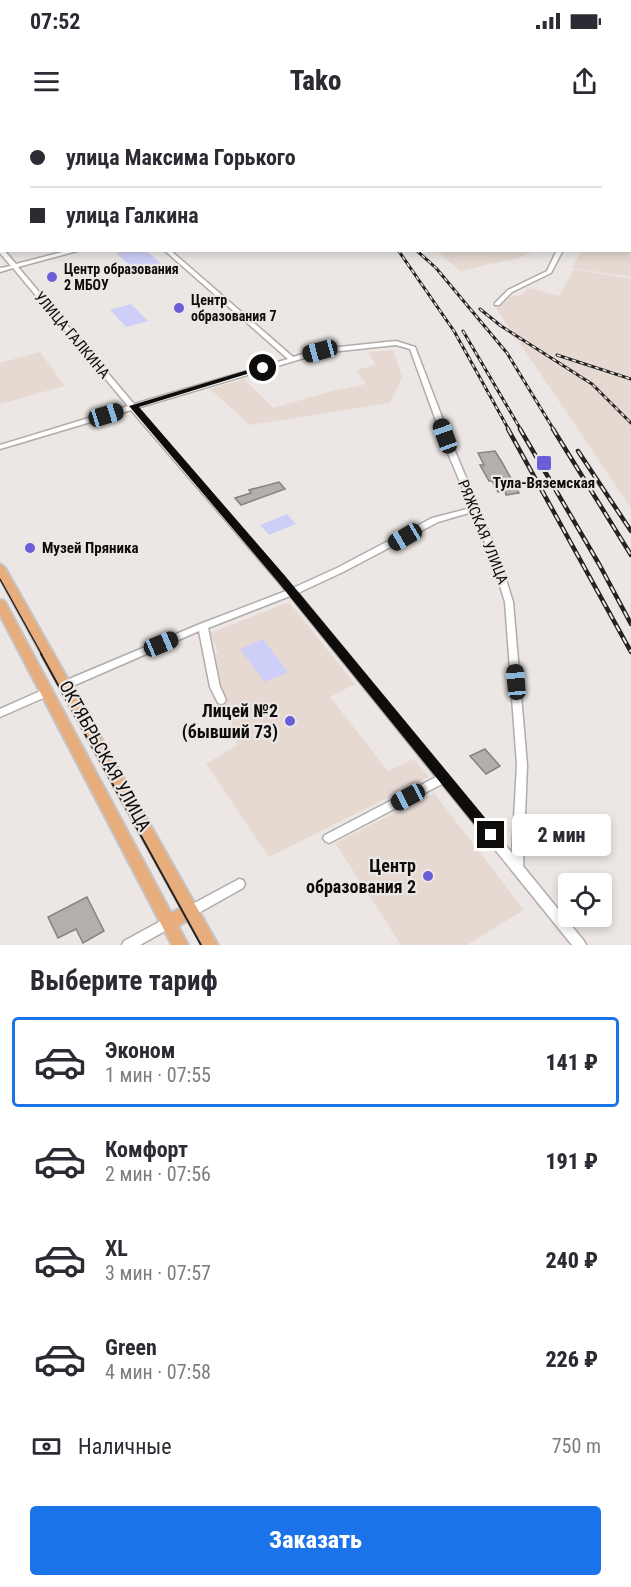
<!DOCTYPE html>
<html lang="ru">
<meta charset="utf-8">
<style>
:root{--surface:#fff;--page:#f2f2f3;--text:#2b2b33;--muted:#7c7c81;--line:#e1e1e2;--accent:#1a73e8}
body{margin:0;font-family:"Roboto Condensed",sans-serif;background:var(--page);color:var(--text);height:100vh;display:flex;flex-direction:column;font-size:22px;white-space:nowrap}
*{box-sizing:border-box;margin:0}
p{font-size:20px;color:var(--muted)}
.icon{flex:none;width:33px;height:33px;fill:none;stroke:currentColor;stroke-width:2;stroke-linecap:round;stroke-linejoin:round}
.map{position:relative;height:825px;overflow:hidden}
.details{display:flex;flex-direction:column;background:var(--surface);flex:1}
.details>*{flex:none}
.hud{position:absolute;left:0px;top:0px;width:632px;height:132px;box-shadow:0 3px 9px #0003;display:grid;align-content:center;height:132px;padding:0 30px;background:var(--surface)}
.fabs{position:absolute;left:558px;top:753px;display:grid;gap:12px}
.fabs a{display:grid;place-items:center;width:54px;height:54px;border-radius:6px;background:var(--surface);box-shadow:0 3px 9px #0003;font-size:30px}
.end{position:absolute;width:27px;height:27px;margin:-14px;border:8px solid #0e0d0c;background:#fff;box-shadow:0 0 0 3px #fff}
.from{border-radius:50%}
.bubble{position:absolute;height:42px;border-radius:6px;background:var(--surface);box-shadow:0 3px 9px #0003;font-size:20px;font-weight:800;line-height:42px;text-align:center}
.car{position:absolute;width:18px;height:36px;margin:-18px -9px;border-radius:8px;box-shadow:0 0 4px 2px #0007;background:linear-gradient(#222 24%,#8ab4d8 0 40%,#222 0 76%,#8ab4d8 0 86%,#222 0)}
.hud b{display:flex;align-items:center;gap:21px;height:57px;font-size:22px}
.hud b+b{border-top:2px solid var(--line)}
.hud i{width:15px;height:15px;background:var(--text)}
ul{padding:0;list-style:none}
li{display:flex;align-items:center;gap:18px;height:90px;margin:0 12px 9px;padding:0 18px;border:3px solid transparent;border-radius:6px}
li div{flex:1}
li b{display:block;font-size:22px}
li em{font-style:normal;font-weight:800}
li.on{border-color:var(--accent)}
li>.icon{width:54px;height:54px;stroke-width:1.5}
h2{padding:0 30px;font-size:27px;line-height:72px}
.pay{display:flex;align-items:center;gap:15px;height:66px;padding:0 30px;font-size:22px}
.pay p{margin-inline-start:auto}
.action{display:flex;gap:12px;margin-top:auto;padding:12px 30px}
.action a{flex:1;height:69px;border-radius:6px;background:var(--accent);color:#fff;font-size:24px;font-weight:800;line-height:69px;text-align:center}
.status{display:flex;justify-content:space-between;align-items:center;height:42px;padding:0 30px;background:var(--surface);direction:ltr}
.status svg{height:16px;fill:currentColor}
header{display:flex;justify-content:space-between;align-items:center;height:78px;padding:0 30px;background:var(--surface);font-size:27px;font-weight:800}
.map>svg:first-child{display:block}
</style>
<div class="status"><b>07:52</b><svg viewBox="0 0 49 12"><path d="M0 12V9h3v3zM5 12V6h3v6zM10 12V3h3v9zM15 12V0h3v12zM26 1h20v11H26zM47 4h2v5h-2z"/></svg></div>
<header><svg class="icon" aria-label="menu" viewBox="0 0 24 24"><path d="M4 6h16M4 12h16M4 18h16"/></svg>Tako<svg class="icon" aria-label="share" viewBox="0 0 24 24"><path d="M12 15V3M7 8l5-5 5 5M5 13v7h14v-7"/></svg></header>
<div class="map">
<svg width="631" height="825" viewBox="0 0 631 825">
<rect width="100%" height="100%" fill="#ece7e4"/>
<path fill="#e6d9d2" d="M630,62L631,157L572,148L581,131L630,130Z
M437,131H534L519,138L460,151Z
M574,149L631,159V388L496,188L509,177L521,175L530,168L559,176Z
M393,230L402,257L390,283L250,305L210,269L244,259L273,288L332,271L366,264L356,250L376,245L368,232Z
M40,232L65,266L0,284V243Z
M289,482L355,564L330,577L388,651L414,639L429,657L269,737L206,644L237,625L213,536L218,532L210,513Z
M434,673L524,790L467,825H401L335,723Z"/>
<path fill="#cecff8" d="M126,131H146L163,145L137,152L116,133Z
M131,184L148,201L126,207L110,190Z
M287,394L296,404L269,415L260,405Z
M263,519L288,552L265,562L240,529Z"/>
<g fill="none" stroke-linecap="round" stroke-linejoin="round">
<path fill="#aaabd8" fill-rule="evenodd" d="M401,0H409L410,2H402Z
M515,0H538L540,2H513Z
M630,13H631V17H630Z"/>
</g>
<path fill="#b4afac" stroke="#87827f" stroke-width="1.5" d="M495,331L503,344L519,373L506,375L505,371L498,372L492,361H489L480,345H484L478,333Z
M279,362L285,369L241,385L235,378L251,373L249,370Z
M485,629L500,646L486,654L470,636Z
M87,777L104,811L83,823L76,809L58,818L48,797Z"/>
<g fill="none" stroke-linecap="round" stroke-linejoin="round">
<g stroke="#b1aca9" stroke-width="3">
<path id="minor" d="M0,56H2V59H0Z
M0,127L2,128V130H4L16,144L70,130H81L18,147L134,284L288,239L164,130H170L293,237L320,229L396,221L415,227L455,331L499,437L513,482L527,645L523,746L584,821L586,825H572L442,664L333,721L329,723L325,721L323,718L325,715L436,657L290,476L208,508L220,567L226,580L224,583L221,584L218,583L210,567L199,511L68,568L65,569L62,568L60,565L62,562L200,504L286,471L131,290L0,329V325L128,286L13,148L0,152V148L11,146L0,133ZM396,225L410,229L447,331L471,388L432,398L337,448L293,468L137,288L321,233ZM472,392L491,437L505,482L517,645L512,733L298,473L343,452L438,402Z
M557,130H563L551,153L512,172L499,185H495V183L508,170L547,151Z
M47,568L50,569L52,572L50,575L0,597V589Z
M239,759L243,760L245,764L243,768L195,795L191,797L187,795L185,791L187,787Z
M168,797L172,799L174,803L172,807L140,825H122L124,821Z"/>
</g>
<g stroke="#c5c5c5" stroke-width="4">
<path id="major" d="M0,444L5,448L218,825H202L188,800L178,806L188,825H172L0,495V480L4,481L6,484L171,793L181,788L0,458Z"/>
</g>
<use href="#minor" fill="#fff" fill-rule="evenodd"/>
<use href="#major" fill="#e8ad7d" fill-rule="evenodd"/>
<path stroke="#242322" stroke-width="1.5" d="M0,459L42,535"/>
<path stroke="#242322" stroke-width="2" d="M41,534L201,825"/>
<g stroke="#242322" stroke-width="3">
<path id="rail-far1" d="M398,130L454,211L509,310
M416,130L436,148L507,233L554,310
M480,189L501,206L592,264L631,303
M463,211L521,310
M557,235L631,259"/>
</g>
<g stroke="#242322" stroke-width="4.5">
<path id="rail" d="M508,309L631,532
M520,309L599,444L631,504
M553,309L631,435
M578,331L631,411"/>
</g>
<use href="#rail-far1" stroke="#ece7e4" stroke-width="1.5" stroke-dasharray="4" stroke-linecap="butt"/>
<use href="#rail" stroke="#ece7e4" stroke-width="2" stroke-dasharray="7" stroke-linecap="butt"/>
</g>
<path fill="#0e0d0c" d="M261,246L267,248L139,287L286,457L496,711L498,715L496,719H486L278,462L129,286Z"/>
<g fill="#6b5fd9" stroke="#ece7e4" stroke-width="2">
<circle cx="52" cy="157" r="6"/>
<circle cx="179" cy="188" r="6"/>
<rect x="536" y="335" width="16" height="16" rx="3"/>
<circle cx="30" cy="428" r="6"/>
<circle cx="290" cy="601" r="6"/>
<circle cx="428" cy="756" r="6"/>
</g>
<g text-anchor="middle" stroke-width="4.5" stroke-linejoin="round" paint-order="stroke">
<g font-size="14" font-weight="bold" fill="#0e0d0c" stroke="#ece7e4" text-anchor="start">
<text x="64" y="154">Центр образования<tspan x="64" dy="16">2 МБОУ</tspan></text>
<text x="191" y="185">Центр<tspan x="191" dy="16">образования 7</tspan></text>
</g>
<g font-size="15" fill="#0e0d0c" stroke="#ece7e4">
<text transform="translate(72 215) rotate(50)" y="5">УЛИЦА ГАЛКИНА</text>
<text transform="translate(483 412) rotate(68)" y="5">РЯЖСКАЯ УЛИЦА</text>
</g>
<g font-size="15" font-weight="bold" fill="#0e0d0c" stroke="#ece7e4">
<text x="544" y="368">Тула-Вяземская</text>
<text x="42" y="433" text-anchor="start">Музей Пряника</text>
</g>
<g font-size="18" font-weight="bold" fill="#0e0d0c" stroke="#ece7e4" text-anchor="end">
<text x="278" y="597">Лицей №2<tspan x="278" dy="21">(бывший 73)</tspan></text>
<text x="416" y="752">Центр<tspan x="416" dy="21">образования 2</tspan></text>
</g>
<g font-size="18" fill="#0e0d0c" stroke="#ece7e4">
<text transform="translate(105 636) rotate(61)" y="6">ОКТЯБРЬСКАЯ УЛИЦА</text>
</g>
</g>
</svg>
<div class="fabs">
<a><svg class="icon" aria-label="locate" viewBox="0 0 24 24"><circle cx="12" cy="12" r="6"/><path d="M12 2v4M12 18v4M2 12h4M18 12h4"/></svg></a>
</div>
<i class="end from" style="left:263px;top:248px"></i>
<i class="end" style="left:491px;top:715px"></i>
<div class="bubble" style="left:512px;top:694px;width:99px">2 мин</div>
<i class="car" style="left:320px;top:231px;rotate:255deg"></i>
<i class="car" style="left:106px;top:295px;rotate:73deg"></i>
<i class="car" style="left:445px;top:316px;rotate:340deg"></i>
<i class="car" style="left:405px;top:417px;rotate:240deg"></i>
<i class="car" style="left:161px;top:524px;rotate:67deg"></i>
<i class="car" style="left:516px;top:562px;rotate:355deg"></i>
<i class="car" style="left:408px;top:677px;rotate:242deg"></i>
<div class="hud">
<b><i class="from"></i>улица Максима Горького</b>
<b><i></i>улица Галкина</b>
</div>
</div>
<section class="details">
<h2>Выберите тариф</h2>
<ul>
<li class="on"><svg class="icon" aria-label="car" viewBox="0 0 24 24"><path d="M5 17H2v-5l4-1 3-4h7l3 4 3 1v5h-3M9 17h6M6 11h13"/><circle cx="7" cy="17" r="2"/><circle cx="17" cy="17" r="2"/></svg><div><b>Эконом</b><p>1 мин · 07:55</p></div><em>141 ₽</em></li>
<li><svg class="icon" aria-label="car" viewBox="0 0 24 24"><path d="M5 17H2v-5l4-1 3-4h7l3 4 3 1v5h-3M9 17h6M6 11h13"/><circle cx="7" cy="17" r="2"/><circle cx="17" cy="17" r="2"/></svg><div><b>Комфорт</b><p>2 мин · 07:56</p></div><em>191 ₽</em></li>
<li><svg class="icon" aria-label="car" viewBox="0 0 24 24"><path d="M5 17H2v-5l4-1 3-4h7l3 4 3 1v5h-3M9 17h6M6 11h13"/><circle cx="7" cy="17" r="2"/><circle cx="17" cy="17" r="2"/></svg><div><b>XL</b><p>3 мин · 07:57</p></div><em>240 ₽</em></li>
<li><svg class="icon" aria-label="car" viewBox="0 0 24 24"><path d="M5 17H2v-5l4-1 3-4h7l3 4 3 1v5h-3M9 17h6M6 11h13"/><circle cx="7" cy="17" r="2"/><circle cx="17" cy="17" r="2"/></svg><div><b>Green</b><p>4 мин · 07:58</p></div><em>226 ₽</em></li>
</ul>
<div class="pay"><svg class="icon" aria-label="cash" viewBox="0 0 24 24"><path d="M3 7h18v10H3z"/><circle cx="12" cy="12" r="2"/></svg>Наличные<p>750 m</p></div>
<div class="action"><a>Заказать</a></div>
</section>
